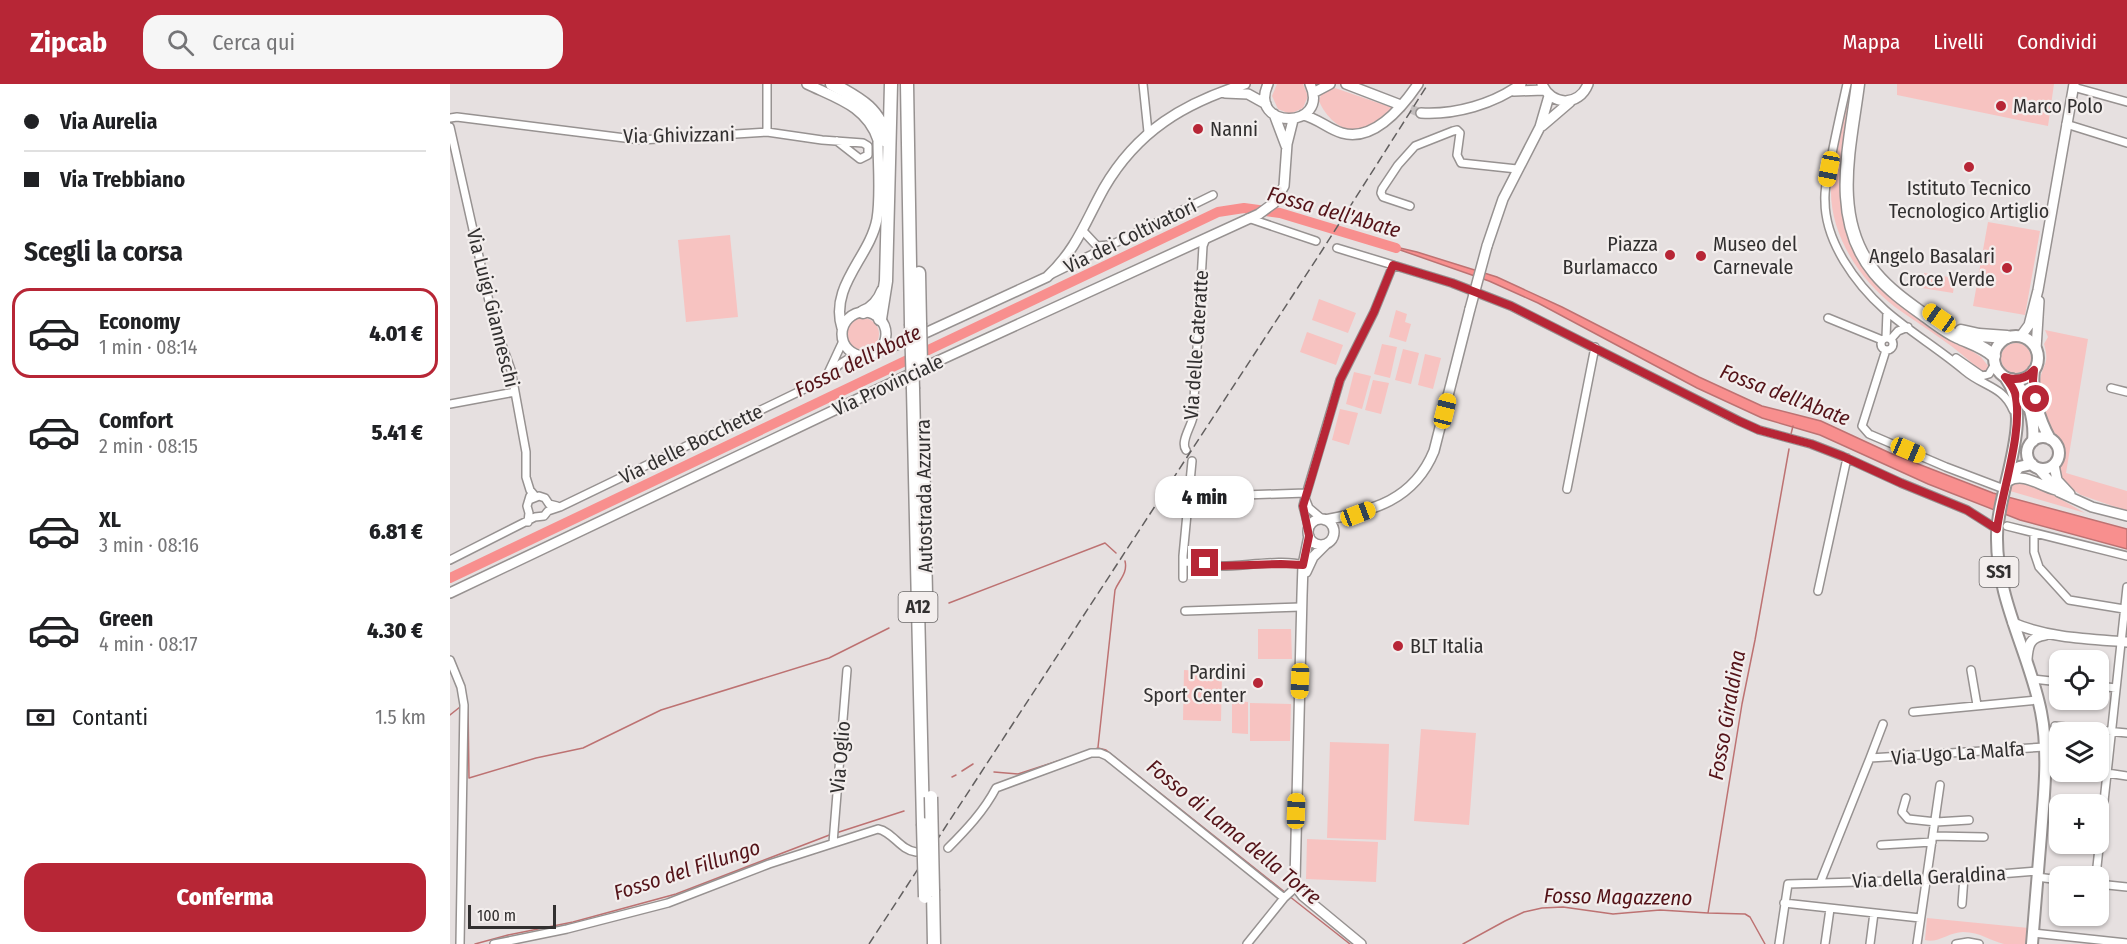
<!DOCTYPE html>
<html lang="it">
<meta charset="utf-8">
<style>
:root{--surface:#fff;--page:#f6f6f6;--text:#202124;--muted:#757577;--line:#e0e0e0;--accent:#b72636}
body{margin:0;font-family:"Fira Sans Condensed",sans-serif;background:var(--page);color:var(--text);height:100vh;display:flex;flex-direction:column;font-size:22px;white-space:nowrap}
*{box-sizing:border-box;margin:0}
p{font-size:20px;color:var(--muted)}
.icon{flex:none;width:33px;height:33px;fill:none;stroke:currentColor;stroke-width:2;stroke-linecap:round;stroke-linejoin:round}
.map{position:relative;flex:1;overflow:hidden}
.drawer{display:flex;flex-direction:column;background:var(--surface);width:450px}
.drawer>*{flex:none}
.guide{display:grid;align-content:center;height:132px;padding:0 24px;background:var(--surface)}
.tools{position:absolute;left:1599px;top:566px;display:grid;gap:12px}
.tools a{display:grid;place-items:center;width:60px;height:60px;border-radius:12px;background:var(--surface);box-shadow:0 2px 4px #0004;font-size:30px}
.scale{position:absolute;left:18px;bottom:15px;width:88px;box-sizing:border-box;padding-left:6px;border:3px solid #323030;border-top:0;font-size:16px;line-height:21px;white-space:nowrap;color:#323030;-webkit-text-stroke:4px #f3eeed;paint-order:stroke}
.end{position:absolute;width:27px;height:27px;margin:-14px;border:8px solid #b72636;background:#fff;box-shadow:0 0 0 3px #fff}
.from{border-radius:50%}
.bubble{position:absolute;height:42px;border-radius:18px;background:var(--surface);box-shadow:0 2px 4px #0004;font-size:20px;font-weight:800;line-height:42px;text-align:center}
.car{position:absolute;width:18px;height:36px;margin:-18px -9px;border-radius:8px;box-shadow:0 0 4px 2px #0007;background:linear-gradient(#f5c518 24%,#345 0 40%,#f5c518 0 76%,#345 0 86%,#f5c518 0)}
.guide b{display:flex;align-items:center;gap:21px;height:57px;font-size:22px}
.guide b+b{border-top:2px solid var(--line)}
.guide i{width:15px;height:15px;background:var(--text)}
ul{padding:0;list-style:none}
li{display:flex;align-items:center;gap:18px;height:90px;margin:0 12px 9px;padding:0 12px;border:3px solid transparent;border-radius:18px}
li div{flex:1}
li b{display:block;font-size:22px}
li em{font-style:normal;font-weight:800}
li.selected{border-color:var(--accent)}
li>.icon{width:54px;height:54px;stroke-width:1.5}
h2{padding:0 24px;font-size:27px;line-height:72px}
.pay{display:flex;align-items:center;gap:15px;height:66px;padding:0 24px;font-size:22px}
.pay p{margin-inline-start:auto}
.button{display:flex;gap:12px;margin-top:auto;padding:12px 24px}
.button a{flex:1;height:69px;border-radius:18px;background:var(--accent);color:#fff;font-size:24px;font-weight:800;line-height:69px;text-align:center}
header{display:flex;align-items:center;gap:36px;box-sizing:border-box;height:84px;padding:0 30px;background:var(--accent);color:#fff}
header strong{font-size:28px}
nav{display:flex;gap:33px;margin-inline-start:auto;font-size:21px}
.search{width:420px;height:54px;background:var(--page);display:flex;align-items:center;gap:15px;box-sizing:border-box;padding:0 21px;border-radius:18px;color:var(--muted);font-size:22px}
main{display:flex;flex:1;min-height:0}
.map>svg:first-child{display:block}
</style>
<header>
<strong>Zipcab</strong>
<div class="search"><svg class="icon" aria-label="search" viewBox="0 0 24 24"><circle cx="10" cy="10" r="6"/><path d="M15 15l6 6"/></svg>Cerca qui</div>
<nav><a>Mappa</a><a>Livelli</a><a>Condividi</a></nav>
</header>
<main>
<section class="drawer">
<div class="guide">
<b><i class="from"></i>Via Aurelia</b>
<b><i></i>Via Trebbiano</b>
</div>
<h2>Scegli la corsa</h2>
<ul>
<li class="selected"><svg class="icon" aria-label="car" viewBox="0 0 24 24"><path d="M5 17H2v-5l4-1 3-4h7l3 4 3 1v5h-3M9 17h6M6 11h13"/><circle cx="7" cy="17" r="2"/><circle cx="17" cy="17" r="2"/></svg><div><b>Economy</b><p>1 min · 08:14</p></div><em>4.01 €</em></li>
<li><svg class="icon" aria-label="car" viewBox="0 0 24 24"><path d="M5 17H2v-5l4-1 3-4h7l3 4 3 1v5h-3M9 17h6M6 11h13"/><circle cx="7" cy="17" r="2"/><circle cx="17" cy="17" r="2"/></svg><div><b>Comfort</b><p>2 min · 08:15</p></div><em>5.41 €</em></li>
<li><svg class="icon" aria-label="car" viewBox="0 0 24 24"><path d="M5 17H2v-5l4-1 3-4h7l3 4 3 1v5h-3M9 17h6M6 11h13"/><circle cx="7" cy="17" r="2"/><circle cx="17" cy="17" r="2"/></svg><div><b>XL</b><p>3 min · 08:16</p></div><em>6.81 €</em></li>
<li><svg class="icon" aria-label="car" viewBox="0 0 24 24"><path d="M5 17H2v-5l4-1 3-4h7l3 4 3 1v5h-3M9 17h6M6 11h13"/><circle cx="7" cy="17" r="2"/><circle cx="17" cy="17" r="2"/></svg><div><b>Green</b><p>4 min · 08:17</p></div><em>4.30 €</em></li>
</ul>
<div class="pay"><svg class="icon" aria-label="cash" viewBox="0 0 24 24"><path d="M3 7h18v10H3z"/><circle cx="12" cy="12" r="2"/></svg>Contanti<p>1.5 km</p></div>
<div class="button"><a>Conferma</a></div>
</section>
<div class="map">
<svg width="1677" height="860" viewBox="0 0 1677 860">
<rect width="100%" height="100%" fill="#e6e0e0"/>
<path fill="#f7c3c1" d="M827,0H853L858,12L853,24L840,30L828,25L822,12Z
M1447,0H1604L1598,42L1447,11Z
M880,3L885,4L946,25C937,31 928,39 918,44C897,53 877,36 869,17L872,7Z
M1402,7L1393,104L1411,175L1505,256L1531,273L1539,283L1536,289H1532C1508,263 1474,244 1445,223C1409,195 1379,150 1381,102C1381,94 1384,84 1386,75C1390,53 1394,30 1400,8Z
M1538,138L1590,147L1575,231L1523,222Z
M280,151L288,233L236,238L228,156Z
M1474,189L1505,194L1503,209L1472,204Z
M869,215L906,229L898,249L862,236Z
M946,226L957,230L955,238L961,240L956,258L939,253Z
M397 250a16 16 0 1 1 32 0a16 16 0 1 1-32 0Z
M1595,246L1638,255L1616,389L1677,407V427L1631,411L1613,399L1608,385C1622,359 1601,356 1594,334C1591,327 1589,304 1590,296C1593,279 1600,280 1594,260L1598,253Z
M857,248L893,261L886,281L850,268Z
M1551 274a15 15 0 1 1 30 0a15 15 0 1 1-30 0Z
M932,260L947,263L940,294L924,290Z
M953,265L969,269L961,300L945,296Z
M975,270L991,274L983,305L968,301Z
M904,288L921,292L912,325L896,320Z
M923,296L939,299L931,330L915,326Z
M890,325L908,329L899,361L882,356Z
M1568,397L1591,404L1635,429L1560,407L1559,402Z
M808,545H841L842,575H808Z
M734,586L772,588L771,637L733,636Z
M782,617L798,618V650L782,649Z
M800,619L841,620L840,657H800Z
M971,645L1026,649L1019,741L964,737Z
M880,658L939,660L936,756L877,754Z
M857,755L928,758L926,798L856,795Z
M1477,834L1579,844L1578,860C1570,860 1561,860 1554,860C1540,857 1531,848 1513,848C1499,848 1487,860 1475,856Z"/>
<path fill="#f88f8e" stroke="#bd7272" stroke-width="1.5" d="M933,160L967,168L1047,193L1112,223L1249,293L1312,322L1371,337L1440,369L1543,409L1677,445V465L1570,436L1478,400L1370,351L1312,334L1247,304L1088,219L1039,197Z"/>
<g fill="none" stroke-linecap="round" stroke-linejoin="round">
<path stroke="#bd7272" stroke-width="1.5" d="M1341,350L1343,342
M499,519L655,459L666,469
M18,621L19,694L86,674L133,664L211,626L379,574L439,544
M0,631L10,623
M648,663L665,506C669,496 678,489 675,477
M642,666L648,664L656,666L836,809
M512,687L523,680
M544,688L568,690L623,672
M502,693L506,691
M386,749L454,727
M839,812L900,860
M25,860L58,851L123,838L226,810L382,750
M1013,860L1055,837L1074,828L1092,824L1113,823L1163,830L1210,826L1258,829
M1315,860L1300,833L1295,830L1258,829L1292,620L1305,556L1339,365"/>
<path stroke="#f88f8e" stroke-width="10" d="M0,494L768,128L794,124L830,129L946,164"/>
<path stroke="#c2bdbd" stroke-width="9" stroke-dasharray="9 4.5" stroke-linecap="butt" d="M948,20L971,29"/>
<g stroke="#979291" stroke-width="10">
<path id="street" d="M317,0V48
M693,0L698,48
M1397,0C1391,27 1385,53 1380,80C1378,92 1374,104 1375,117C1375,158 1406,200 1435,226C1460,248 1489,265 1515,287C1534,303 1553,302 1563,326
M1623,3L1677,18
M0,34L7,33L191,56L317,48L372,56L413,59L418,62V71L410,75L387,57
M1616,40L1677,59
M0,43L43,235L61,286L76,368V393L80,406L85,412
M960,122L933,113L931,109L932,105L948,81L965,62L1003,47L1007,46L1010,49L1007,71L1011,79L1067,85
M798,134L866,157
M633,147L647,162L659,161
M887,164L1002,199L1061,222L1289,337L1309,346L1361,360L1392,372L1451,399L1517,426L1547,445
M602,190L763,111
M1378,234L1432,256
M1431 260a6 6 0 1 1 12 0a6 6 0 1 1-12 0Z
M1436,254L1437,228
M1441,255L1448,247L1458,243
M1436,266L1412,342L1419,350L1496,383L1554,405
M1506,274L1532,292L1539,290L1545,280
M379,287L393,257
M1661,304L1677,308
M0,320L65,308
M736,366C730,358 741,343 743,333L753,162L756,154
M1117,405L1145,263
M738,408L765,412L856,409
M855,414L859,424L872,435
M79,416L89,412L95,414L99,420L107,422
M78,438L79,429L77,422L80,412
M1557,442L1677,472
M859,445L853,422L855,414L890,296L924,228L943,181
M1584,450V468L1589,483L1619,516L1674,525
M0,476L85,433L94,432L98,427L110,423L373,296L390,280L406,270
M734,478C747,478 759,481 772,482C794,482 835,475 853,481
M733,494V472L742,377
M1368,507L1397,374
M735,527L851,523
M0,576L11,603L14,621L10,860
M1521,586L1527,621
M1583,595L1610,598
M1648,602L1666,604
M1463,628L1588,616
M1605,642L1677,649
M1420,674L1433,640
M1657,689L1677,692
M1456,714L1452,728L1458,735L1486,738L1519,736
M1483,752L1534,753
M383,759L397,586
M1431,761L1482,758
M498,764C516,746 534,727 546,704L641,669H650L657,672L834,814
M1646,792L1677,503
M1587,793L1610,796
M1370,799L1420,674L1595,663
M1648,800L1677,803
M1334,819L1470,834
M1512,820L1514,793
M1583,849L1677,859
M44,860L117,845L218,819L319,780L428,745C443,748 450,766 466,768
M797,860L834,814L846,803
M1329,860L1338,800L1475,796L1588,787
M1375,860L1380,825
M1420,860L1424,829
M1467,860L1490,701
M1506,860L1518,858L1529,860"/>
</g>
<g stroke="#979291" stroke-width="12">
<path id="secondary" d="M357,0C386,14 417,22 428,56C428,80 431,112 427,135C420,173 379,202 392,244
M818,0C797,46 881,46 860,0
M896,0L948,20
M1092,0C1101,22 1129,23 1138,0
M1064,7L1094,6
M775,9L798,10L816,20
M863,9L880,0
M971,29C1005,31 1044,20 1071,0
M824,30L836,62
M853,31C869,35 878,45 892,49C924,58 953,22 968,0
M1092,42L1120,18
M1037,162L1053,115L1090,43L1099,12
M392 250a22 22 0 1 1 44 0a22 22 0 1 1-44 0Z
M1571,252L1579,241L1588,206L1624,0
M431,263L443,262L458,257L597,193C627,165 635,138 654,104C687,47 734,19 795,0
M1586,265L1589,217
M1604,381L1607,396L1620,410
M1588,384L1609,408L1642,423L1677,432
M1558,397C1575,388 1589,402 1606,406
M858 448a13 13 0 1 1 26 0a13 13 0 1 1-26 0Z
M875,436C923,427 964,416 984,367L1020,225
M859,452L853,481L852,511L845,797L846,803L853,812L911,860
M856,488L863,473L876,460
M0,509L477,282L809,130L824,119L834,102L837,60L843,36
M1563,539C1598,554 1639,555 1677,558
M1577,575C1578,561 1580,553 1595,551"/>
</g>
<g stroke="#979291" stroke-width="14">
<path id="primary" d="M1544 274a22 22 0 1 1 44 0a22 22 0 1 1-44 0Z
M1584,286C1581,309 1589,335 1600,355
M1555,293C1586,334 1547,405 1547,452C1546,515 1579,568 1591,628C1599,669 1594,710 1591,751C1588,787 1585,824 1582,860
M1562,295C1578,307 1585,338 1583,357
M1577 369a16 16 0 1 1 32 0a16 16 0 1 1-32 0Z
M1559,396L1569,383L1582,380"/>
</g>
<g stroke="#979291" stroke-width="15">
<path id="highway" d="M382,0C408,14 431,25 436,57
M457,0L461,240
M1408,0C1400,63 1380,135 1425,189C1440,207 1459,220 1477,233C1487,240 1497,248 1508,253C1521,259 1533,262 1544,272
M469,189L470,239
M413,228C422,225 430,216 433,207
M430,235L436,197L441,0
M1511,247L1529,251L1557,253
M463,305L473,740
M473,364L476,511
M483,807L484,860"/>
</g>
<use href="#street" stroke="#fff" stroke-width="7"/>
<use href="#secondary" stroke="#fff" stroke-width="9"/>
<use href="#primary" stroke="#fff" stroke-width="10"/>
<use href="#highway" stroke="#fff" stroke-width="12"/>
<path stroke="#625f5f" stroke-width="1.5" stroke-dasharray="9 4.5" stroke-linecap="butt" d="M419,860L873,165L978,0"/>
<g stroke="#979291" stroke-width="12" stroke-linecap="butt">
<path id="secondary-bridge" d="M1020,225L1037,162"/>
</g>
<g stroke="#979291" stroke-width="15" stroke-linecap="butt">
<path id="highway-bridge" d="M470,239L471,280
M461,240L463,305
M481,713L483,807
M473,740L475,813"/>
</g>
<use href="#secondary-bridge" stroke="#fff" stroke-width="9"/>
<use href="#highway-bridge" stroke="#fff" stroke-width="12"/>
</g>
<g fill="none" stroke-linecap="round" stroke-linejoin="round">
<path stroke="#b72636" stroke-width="8" d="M755,479L770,482L831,480L853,481L859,452L853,422L877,341L890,296L924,228L943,181L1002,199L1061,222L1289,337L1309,346L1361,360L1392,372L1451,399L1517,426L1547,445C1552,407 1574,345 1565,309C1563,303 1559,298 1555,293C1567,297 1576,295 1584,286L1583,297L1586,315"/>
</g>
<g fill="#b72636" stroke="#f3eeed" stroke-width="2">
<circle cx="1551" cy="22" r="6"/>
<circle cx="748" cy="45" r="6"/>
<circle cx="1519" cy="83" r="6"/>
<circle cx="1220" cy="171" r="6"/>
<circle cx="1251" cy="172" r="6"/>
<circle cx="1557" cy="184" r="6"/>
<circle cx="948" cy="562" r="6"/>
<circle cx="808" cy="599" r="6"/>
</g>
<g text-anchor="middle" stroke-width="4.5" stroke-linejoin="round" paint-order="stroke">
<g fill="#f3eeed" stroke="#6c6969" stroke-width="1.5">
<rect x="1529.5" y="473" width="39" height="30" rx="4.5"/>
<rect x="448.5" y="508" width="39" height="30" rx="4.5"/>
</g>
<g font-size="18" font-weight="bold" fill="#323030">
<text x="1549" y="494">SS1</text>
<text x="468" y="529">A12</text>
</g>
<g font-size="20" fill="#323030" stroke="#f3eeed" text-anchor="start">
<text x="1563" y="29">Marco Polo</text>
<text x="760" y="52">Nanni</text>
<text x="1519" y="111" text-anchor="middle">Istituto Tecnico<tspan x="1519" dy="23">Tecnologico Artiglio</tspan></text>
<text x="1208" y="167" text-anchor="end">Piazza<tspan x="1208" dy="23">Burlamacco</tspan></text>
<text x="1263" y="167">Museo del<tspan x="1263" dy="23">Carnevale</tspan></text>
<text x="1545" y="179" text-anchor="end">Angelo Basalari<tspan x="1545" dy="23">Croce Verde</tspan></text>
<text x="960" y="569">BLT Italia</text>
<text x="796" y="595" text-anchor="end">Pardini<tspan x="796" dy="23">Sport Center</tspan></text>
</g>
<g font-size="20" fill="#323030" stroke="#f3eeed">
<text transform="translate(229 51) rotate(-1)" y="7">Via Ghivizzani</text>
<text transform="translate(680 152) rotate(-26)" y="7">Via dei Coltivatori</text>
<text transform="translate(43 224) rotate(76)" y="7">Via Luigi Gianneschi</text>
<text transform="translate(746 261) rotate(-86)" y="7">Via delle Cateratte</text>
<text transform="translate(438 301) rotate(-25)" y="7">Via Provinciale</text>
<text transform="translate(241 360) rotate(-26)" y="7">Via delle Bocchette</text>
<text transform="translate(474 412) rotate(-91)" y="7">Autostrada Azzurra</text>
<text transform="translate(1508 669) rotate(-4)" y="7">Via Ugo La Malfa</text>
<text transform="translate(390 673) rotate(-85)" y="7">Via Oglio</text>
<text transform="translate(1479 793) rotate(-3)" y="7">Via della Geraldina</text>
</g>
<g font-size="21" font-style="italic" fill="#541318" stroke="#f3eeed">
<text transform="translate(884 128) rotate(16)" y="7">Fossa dell'Abate</text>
<text transform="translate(408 277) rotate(-26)" y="7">Fossa dell'Abate</text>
<text transform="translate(1335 311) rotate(21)" y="7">Fossa dell'Abate</text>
<text transform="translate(1277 631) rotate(-80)" y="7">Fosso Giraldina</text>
<text transform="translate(784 748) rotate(39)" y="7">Fosso di Lama della Torre</text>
<text transform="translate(237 786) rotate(-18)" y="7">Fosso del Fillungo</text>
<text transform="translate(1168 813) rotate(1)" y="7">Fosso Magazzeno</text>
</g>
</g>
</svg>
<div class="tools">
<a><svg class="icon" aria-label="locate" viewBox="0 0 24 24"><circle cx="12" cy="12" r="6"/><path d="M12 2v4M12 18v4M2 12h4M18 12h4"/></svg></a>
<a><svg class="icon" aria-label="layers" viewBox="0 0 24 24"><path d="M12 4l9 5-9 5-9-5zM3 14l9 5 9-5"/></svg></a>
<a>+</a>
<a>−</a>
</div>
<div class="scale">100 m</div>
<i class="end from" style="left:1586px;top:315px"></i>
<i class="end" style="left:755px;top:479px"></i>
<div class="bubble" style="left:705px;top:392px;width:99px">4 min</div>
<i class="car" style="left:1379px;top:85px;rotate:191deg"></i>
<i class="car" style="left:1489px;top:234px;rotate:305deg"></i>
<i class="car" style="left:995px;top:327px;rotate:14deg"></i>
<i class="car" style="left:1458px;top:366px;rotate:113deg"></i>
<i class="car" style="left:908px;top:430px;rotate:69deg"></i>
<i class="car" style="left:850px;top:597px;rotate:182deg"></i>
<i class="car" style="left:846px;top:727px;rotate:2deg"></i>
</div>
</main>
